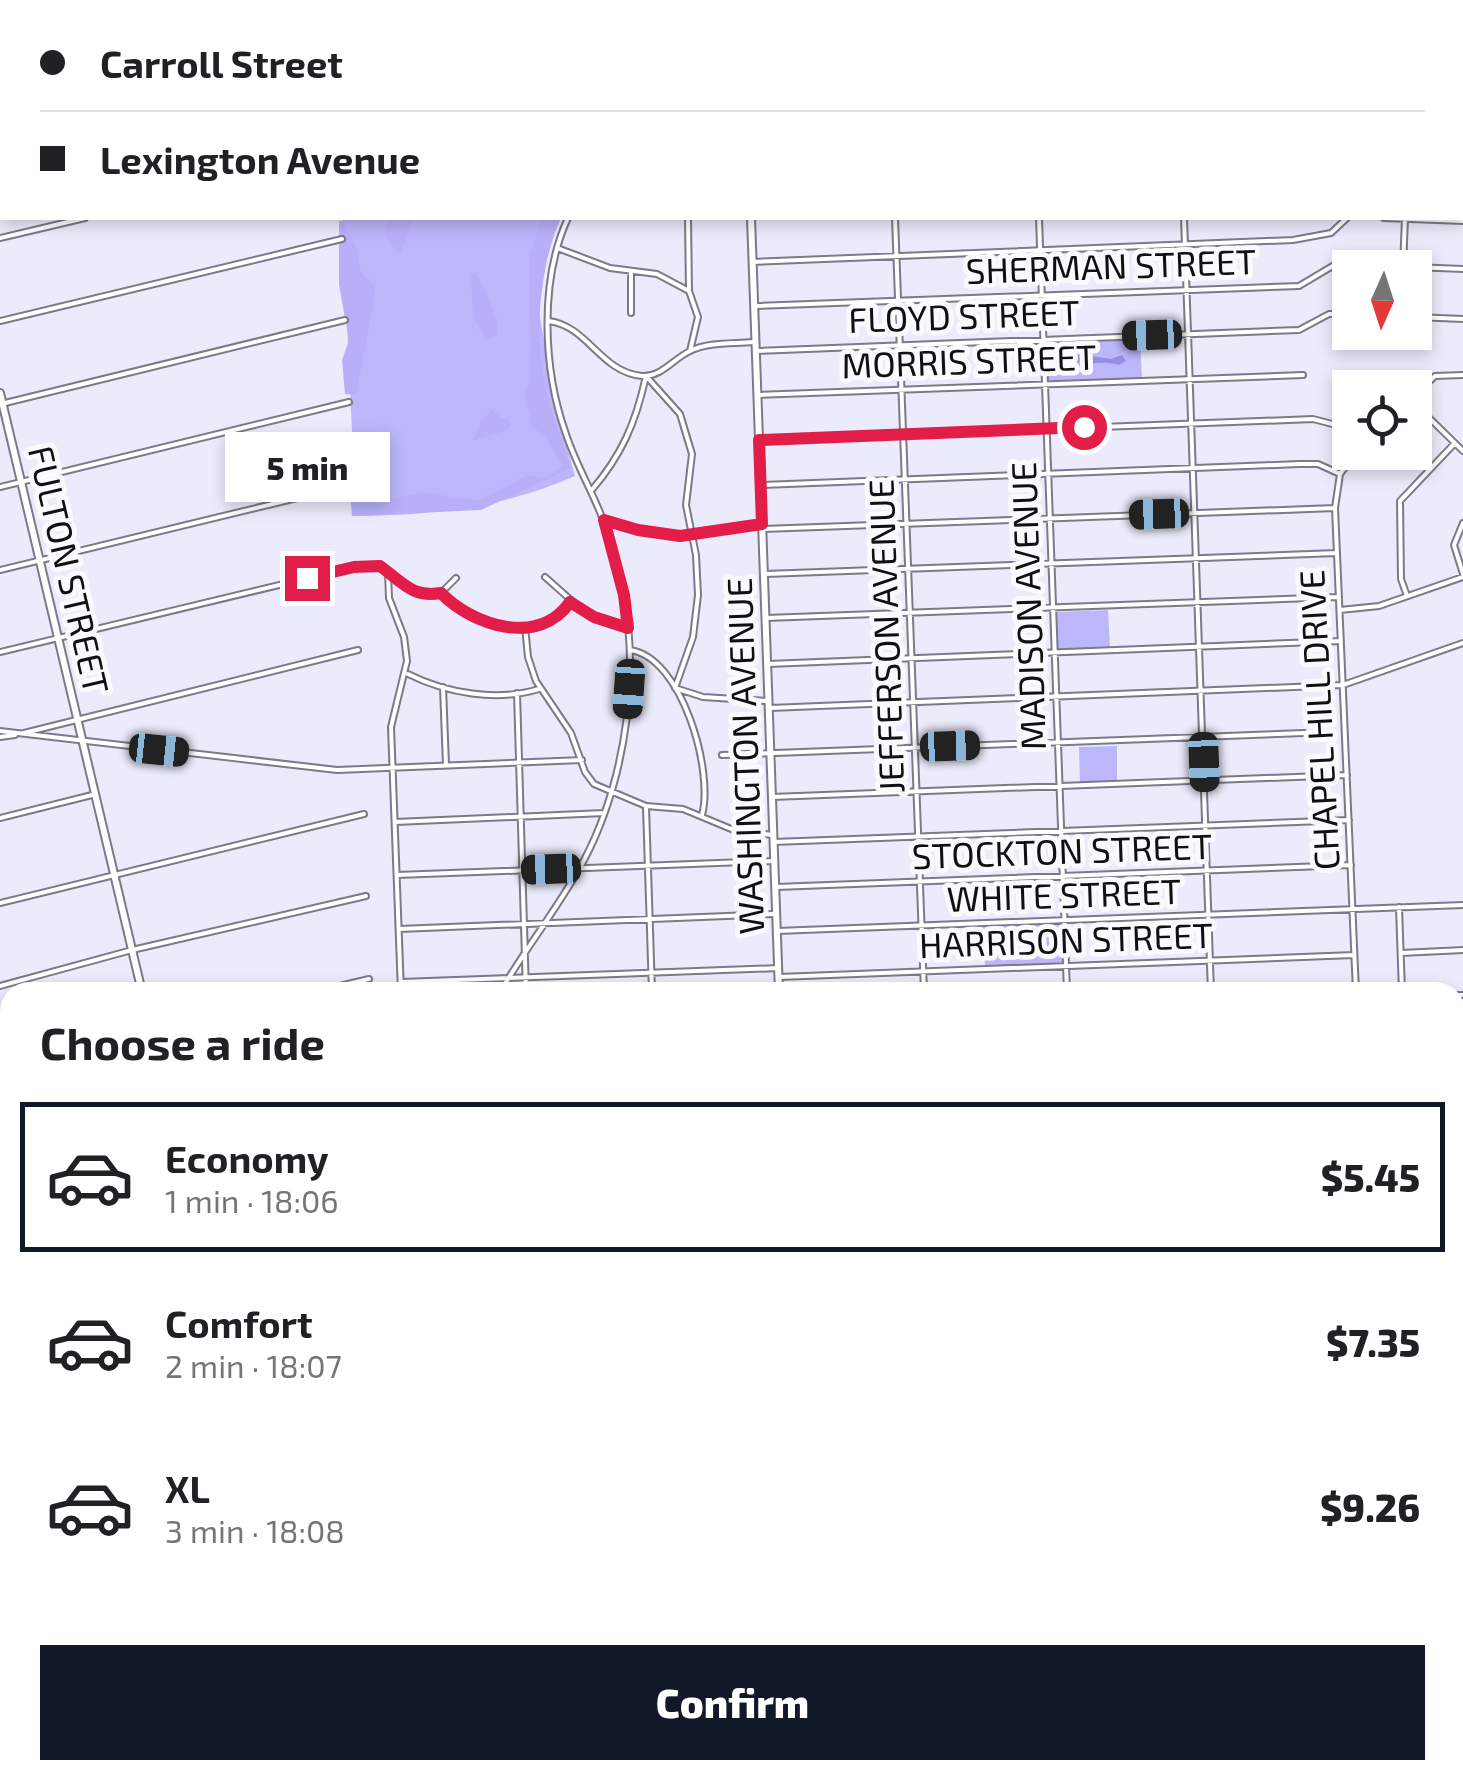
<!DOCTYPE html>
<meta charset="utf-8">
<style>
:root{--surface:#fff;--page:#f6f6f6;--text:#202124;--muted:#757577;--line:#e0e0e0;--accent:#111827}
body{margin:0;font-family:"Exo 2",sans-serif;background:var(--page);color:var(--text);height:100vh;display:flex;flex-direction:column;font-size:38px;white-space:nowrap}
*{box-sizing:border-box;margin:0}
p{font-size:32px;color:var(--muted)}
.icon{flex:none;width:55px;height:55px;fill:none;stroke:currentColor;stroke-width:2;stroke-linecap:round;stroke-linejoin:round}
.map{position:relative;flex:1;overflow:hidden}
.side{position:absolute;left:0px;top:982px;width:1465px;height:798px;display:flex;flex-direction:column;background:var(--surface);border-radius:30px 30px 0 0;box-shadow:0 5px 15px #0003}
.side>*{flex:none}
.guide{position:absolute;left:0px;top:0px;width:1465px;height:220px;box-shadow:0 5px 15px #0003;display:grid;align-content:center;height:220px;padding:0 40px;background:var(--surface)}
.needle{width:65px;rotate:183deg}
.fabs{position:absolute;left:1332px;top:250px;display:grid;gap:20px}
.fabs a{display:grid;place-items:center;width:100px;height:100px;border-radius:0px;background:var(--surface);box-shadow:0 5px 15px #0003;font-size:50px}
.end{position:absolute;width:45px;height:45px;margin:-22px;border:12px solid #e11d48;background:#fff;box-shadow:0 0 0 5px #fff}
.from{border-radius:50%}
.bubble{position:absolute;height:70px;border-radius:0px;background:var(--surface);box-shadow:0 5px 15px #0003;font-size:32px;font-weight:800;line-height:70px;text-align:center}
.car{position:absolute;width:30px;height:60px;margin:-30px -15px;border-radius:12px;box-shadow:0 0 8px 2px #0007;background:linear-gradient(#222 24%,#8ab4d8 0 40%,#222 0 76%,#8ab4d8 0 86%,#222 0)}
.guide b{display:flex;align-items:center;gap:35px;height:95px;font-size:38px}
.guide b+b{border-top:2px solid var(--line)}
.guide i{width:25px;height:25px;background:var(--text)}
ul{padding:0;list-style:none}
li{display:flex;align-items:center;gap:30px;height:150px;margin:0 20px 15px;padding:0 20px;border:5px solid transparent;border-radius:0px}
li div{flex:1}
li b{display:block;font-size:38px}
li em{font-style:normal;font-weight:800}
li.active{border-color:var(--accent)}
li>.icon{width:90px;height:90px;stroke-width:1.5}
h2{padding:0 40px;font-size:45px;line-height:120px}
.button{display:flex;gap:20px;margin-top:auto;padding:20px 40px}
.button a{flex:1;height:115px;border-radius:0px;background:var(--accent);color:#fff;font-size:40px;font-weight:800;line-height:115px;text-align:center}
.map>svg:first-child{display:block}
</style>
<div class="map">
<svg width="1463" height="1778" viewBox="0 0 1463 1778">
<rect width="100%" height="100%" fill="#ebebfb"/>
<path fill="#bcb6fb" d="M342,0H662V2Z
M342,218H557L549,240L539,311L554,399L575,476C502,508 435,515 356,516Z
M1140,340L1142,378L1048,382L1047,343Z
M1108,610L1110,648L1058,650L1057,612Z
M1117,746V783L1080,784L1079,747Z
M1063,924L1064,964L985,967L983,926Z"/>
<path fill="#b7b0f8" d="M397,218H415L400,254C391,244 380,235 387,221Z
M542,218H561C542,259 536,317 541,363C545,399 560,434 571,468L481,510L352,516L350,493L358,490L363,498L372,503L423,492L478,501L528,475L546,478L563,466L546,438L532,426L524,391L531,382L529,258Z
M339,221H344L357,251L361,272L373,285L375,295L356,395L345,394L342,360L349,340L339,285Z
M471,274L478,276L498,322L497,335L486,339L473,317Z
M492,409L501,418L508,419L511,425L508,430L474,440L481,422Z"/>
<path fill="#988de4" d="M1076,354L1111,359L1122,355L1126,361L1119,365C1106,361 1097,364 1085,363C1076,363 1069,360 1060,361L1054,356Z"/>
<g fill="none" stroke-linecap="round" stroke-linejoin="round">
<g stroke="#7b7a89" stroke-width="8">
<path id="minor" d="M135,0L136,2
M337,0V2
M887,0V2
M937,0V2
M1016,0V2
M1097,0V2
M1170,0V2
M1243,0V2
M290,2L300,0
M672,2V0
M850,2V0
M0,72L2,71
M1462,78H1463
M1462,122H1463
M0,155L2,154
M1462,167H1463
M688,218L689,291
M895,218L924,992
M1039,218L1067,992
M1184,218L1211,992
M1384,218L1463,221
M0,238L85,218
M560,249L610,268L657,274L689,291L698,317L690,351
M752,262L1293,240L1331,233L1347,218
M1403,267L1405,218
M755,306L1299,286L1336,264L1463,269
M631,313V271
M1415,317L1463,319
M0,321L342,239
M549,321C588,326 600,372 642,376C662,377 673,359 690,351C708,342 733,344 753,342
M756,351L1299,330L1329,314H1350
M646,376L680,414L692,454L686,505L696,555L698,595L693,637L675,688L703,697L766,701
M758,395L1303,375
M1415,395L1435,376L1463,375
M5,403L345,320
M1415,404L1463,451
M759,440L1313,419L1336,425L1350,436
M762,485L1299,464H1318L1340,474
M0,487L349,402
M591,491C622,455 636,422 646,376
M605,521L653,533L680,536L762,524
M1463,523L1454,545L1463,574
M763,529L1335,508
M0,570L351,485
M388,572L389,598L404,637L407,661L391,727L401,992
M765,574L1337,553
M545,577C574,602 588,620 627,628
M441,593L456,578
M1407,596L1401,579L1400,501L1454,444
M1340,610L1379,606L1463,577
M766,618L1339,597
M525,627L528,657L536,681L571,733L585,772L594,784L646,806L683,809L736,831L773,835
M630,650C682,657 714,771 702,815
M0,652L354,567L380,566C401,582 412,599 441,593C474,626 538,648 570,602
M768,664L1341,641
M408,674C446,693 497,702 539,689
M443,687L446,765
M517,693L526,992
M770,708L1343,685L1463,643
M0,731L337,770L582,760
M24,733L358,650
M0,737L15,735
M722,755L1304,733
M772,797L1347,775
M646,807L652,992
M0,818L96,794
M395,822L604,813
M774,842L1349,820
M397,875L774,861
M776,887L1351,865
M0,903L364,814
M1399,907L1402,992
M399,929L774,914
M777,931L1463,905
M1401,953L1463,950
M779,977L1354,955
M401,982L779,968
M0,986L132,950L366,896
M314,992L369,979
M500,992C524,951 554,913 578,871C612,812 628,741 630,674C631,624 622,572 605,525C594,494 576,465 566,434C543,370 539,281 568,218
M1356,992L1335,508L1340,474L1357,452
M1455,995H1463
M1455,1042L1463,1043
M0,1067L10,1074
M1455,1090L1463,1091
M1455,1215H1463
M0,1602L10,1603
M481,1778L482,1770"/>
</g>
<g stroke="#7b7a89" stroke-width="10">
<path id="tertiary" d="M742,0V2
M751,218L779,992
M0,393L142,992
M1455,1527L1463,1526
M1455,1732H1463
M686,1778V1770
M1119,1778V1770"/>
</g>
<g stroke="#7b7a89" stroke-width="11">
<path id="secondary" d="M0,1114L10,1126
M0,1128L10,1141
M0,1187L10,1186
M1455,1247L1463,1246
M0,1248L10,1246
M0,1465L10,1457
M0,1552L10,1524"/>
</g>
<g stroke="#7b7a89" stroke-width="14">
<path id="trunk" d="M1455,1133H1463
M1455,1169H1463"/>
</g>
<g stroke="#7b7a89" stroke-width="15">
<path id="motorway" d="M1455,1141H1463
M1455,1159H1463
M0,1209L10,1208
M0,1226L10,1224"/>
</g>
<use href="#minor" stroke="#fff" stroke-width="4"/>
<use href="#tertiary" stroke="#fff" stroke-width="6"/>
<use href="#secondary" stroke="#fff" stroke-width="8"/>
<use href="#trunk" stroke="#fff" stroke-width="10"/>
<use href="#motorway" stroke="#fff" stroke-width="11"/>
</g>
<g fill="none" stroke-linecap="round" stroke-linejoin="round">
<path stroke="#e11d48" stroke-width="12" d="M307,578L354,567L380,566C402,582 412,598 441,593C473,626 539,647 570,602L594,617L628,628L624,595L604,520L638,530L680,536L762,524L759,440L1084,427"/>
</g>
<g text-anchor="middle" stroke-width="10" stroke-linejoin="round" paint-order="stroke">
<g font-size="35" fill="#0f0f14" stroke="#faf9fd">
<text transform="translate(1111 267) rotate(-2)" y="12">SHERMAN STREET</text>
<text transform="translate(964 317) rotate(-2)" y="12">FLOYD STREET</text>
<text transform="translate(969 362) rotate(-2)" y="12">MORRIS STREET</text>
<text transform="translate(68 570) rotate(77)" y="12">FULTON STREET</text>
<text transform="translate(1029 606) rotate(-92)" y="12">MADISON AVENUE</text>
<text transform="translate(887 636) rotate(-92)" y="12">JEFFERSON AVENUE</text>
<text transform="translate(1320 720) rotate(-93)" y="12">CHAPEL HILL DRIVE</text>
<text transform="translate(746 756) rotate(-92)" y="12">WASHINGTON AVENUE</text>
<text transform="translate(1062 852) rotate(-2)" y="12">STOCKTON STREET</text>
<text transform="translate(1064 896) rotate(-2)" y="12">WHITE STREET</text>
<text transform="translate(1066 941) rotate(-2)" y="12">HARRISON STREET</text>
</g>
</g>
</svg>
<div class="fabs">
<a><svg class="needle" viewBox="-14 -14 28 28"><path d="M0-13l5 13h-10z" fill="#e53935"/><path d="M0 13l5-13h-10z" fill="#757577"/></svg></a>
<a><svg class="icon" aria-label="locate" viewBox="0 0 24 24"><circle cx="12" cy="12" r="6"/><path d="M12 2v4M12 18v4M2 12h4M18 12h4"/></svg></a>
</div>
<i class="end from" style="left:1084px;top:427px"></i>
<i class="end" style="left:307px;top:578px"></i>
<div class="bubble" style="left:225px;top:432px;width:165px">5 min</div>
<i class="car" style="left:1152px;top:335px;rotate:268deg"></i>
<i class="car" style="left:1159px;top:514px;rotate:268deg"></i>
<i class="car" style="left:629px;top:689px;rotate:184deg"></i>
<i class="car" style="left:950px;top:746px;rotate:88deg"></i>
<i class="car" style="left:159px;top:750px;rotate:96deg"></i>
<i class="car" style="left:1204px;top:762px;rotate:178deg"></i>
<i class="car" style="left:551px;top:869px;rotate:268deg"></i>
<div class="guide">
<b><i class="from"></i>Carroll Street</b>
<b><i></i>Lexington Avenue</b>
</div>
<section class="side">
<h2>Choose a ride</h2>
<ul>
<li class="active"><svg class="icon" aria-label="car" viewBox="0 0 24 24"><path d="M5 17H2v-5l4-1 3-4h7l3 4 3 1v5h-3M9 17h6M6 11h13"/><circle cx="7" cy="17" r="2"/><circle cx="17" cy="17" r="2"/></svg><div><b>Economy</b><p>1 min · 18:06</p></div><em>$5.45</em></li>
<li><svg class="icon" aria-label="car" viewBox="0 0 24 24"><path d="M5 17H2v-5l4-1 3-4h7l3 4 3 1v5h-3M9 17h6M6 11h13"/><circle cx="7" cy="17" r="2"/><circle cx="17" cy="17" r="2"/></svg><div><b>Comfort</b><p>2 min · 18:07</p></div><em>$7.35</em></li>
<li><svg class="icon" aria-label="car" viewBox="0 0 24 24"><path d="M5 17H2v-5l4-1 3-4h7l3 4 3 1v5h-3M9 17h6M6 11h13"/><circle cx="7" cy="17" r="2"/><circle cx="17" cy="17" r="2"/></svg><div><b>XL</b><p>3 min · 18:08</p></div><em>$9.26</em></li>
</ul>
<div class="button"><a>Confirm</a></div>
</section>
</div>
